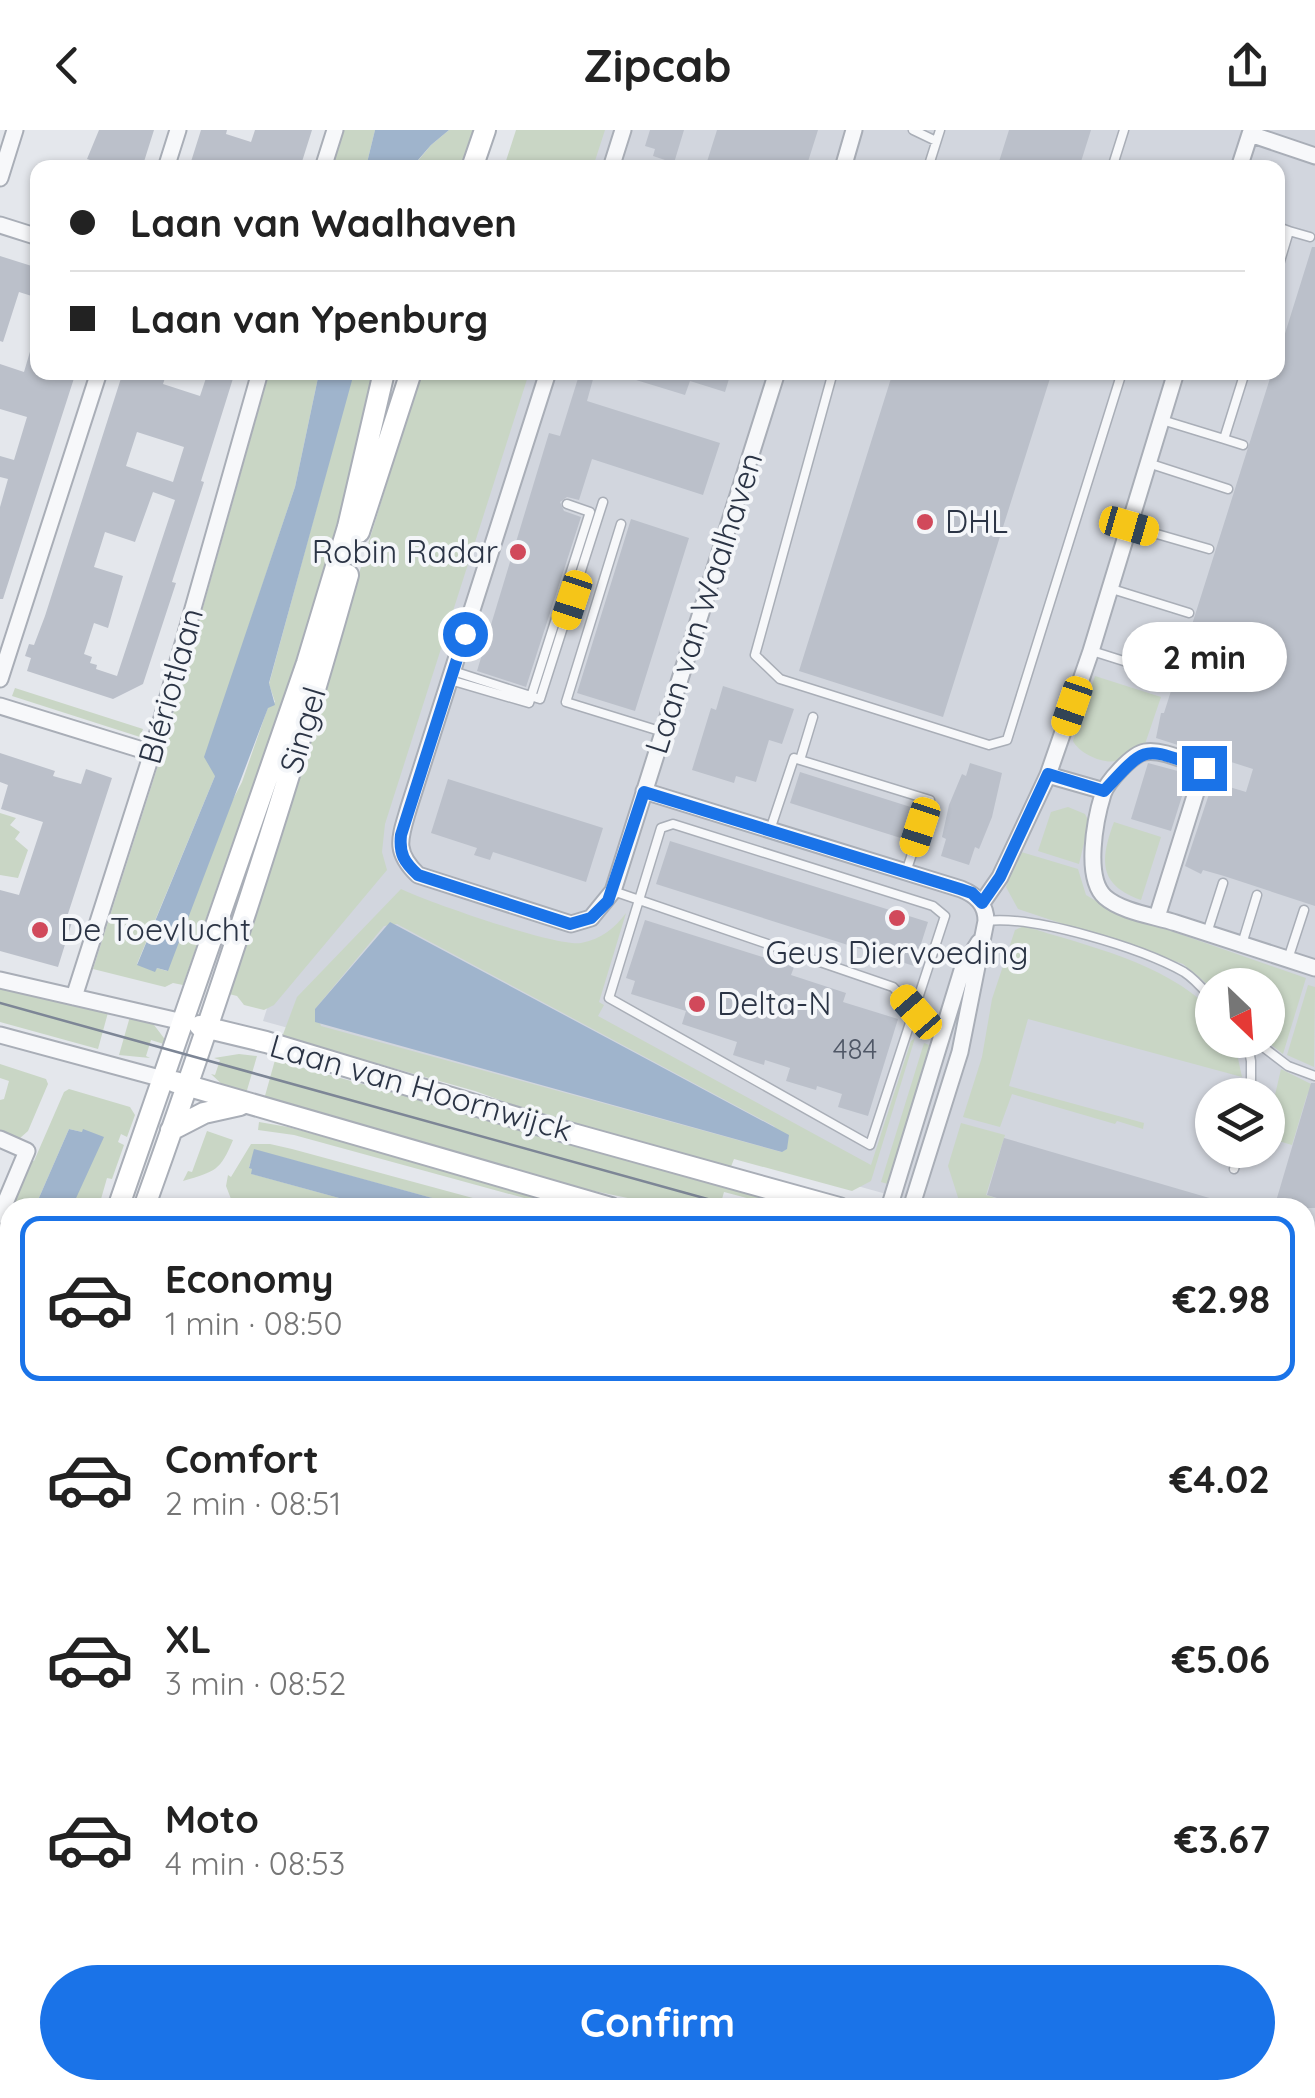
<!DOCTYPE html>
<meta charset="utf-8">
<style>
:root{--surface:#fff;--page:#f2f2f2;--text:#222;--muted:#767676;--line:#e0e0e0;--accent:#1a73e8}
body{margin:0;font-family:Quicksand,sans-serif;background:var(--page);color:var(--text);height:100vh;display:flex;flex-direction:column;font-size:38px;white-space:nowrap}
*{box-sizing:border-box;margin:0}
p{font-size:32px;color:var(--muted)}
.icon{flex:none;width:55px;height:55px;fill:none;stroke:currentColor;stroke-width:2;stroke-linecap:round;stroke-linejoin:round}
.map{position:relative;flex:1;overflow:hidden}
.drawer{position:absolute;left:0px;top:1068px;width:1315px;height:902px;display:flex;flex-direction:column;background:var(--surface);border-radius:30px 30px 0 0;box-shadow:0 2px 8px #0004}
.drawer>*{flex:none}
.top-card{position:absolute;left:30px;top:30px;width:1255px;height:220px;border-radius:20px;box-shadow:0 2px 8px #0004;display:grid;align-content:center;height:220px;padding:0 40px;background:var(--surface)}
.needle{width:65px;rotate:155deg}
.controls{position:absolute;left:1195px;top:838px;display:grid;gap:20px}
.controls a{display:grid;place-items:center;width:90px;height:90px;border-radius:50%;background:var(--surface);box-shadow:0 2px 8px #0004;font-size:50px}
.end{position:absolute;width:45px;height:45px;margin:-22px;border:12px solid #1a73e8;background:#fff;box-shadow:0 0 0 5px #fff}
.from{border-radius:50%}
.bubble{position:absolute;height:70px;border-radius:35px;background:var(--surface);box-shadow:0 2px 8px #0004;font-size:32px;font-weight:700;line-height:70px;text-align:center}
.car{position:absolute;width:30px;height:60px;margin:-30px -15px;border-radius:12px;box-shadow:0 0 8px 2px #0007;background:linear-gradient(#f5c518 24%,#345 0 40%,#f5c518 0 76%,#345 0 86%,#f5c518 0)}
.top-card b{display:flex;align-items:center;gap:35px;height:95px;font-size:38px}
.top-card b+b{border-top:2px solid var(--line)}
.top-card i{width:25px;height:25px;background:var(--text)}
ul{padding:18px 0 0;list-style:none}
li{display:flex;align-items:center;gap:30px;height:165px;margin:0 20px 15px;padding:0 20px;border:5px solid transparent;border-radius:20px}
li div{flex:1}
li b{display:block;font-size:38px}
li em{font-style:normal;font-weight:700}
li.selected{border-color:var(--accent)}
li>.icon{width:90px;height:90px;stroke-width:1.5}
.action{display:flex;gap:20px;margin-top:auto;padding:20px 40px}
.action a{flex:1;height:115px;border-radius:60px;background:var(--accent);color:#fff;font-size:40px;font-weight:700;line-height:115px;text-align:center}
header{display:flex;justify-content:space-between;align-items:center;height:130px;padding:0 40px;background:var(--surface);font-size:45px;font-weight:700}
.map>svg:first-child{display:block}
</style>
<header><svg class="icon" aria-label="back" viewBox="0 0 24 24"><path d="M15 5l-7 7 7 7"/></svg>Zipcab<svg class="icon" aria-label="share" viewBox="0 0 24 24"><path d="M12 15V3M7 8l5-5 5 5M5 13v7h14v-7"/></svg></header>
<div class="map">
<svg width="1315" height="1968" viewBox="0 0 1315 1968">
<rect width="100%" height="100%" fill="#e4e7ec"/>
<path fill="#d2d6de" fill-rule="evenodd" d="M549,0H1315V1192L1305,1189V1078L933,1077L263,891L471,243L1278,242V38L537,37ZM1212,855H1268V910H1212ZM1212,965H1268V1020H1212Z"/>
<path fill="#c9d6c5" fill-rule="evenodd" d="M344,0H375L366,37L332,38Z
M449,0H477L464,37L412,38L431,15Z
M516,0H605L593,37H504Z
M269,243H319L295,357L248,498L215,646L137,834L154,841L157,838L167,841L231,673L242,652L268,577L275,572L269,554L353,243H371L372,256L348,380L279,600L232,714L183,855L173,853L165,857L93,839L161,626Z
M421,243H529L385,694L382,722L387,740L274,875L264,880L244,875L237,866L229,864Z
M1095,546L1161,567L1145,614C1134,617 1126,629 1116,631C1102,634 1079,623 1073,611Z
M15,558L143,599L140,607L12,566Z
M1068,677L1085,684L1089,692L1079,734L1038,721L1051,682Z
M0,683L16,688L10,695L20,702L15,709L28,720L18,748L0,745Z
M1114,692L1161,707L1141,770C1098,755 1100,730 1114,692Z
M1018,721L1078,739L1086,765L1111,780L1306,848L1283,924L1265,910H1268V855H1212V858L1183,834L1018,779L1006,757Z
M401,759C428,772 556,817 581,813C601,809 614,799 626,783L599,872L604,875L598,886L871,1035L911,911L915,908L871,1051L852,1061L734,1029L730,1039L558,991L475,961L282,907L297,867ZM397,794L774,996L787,1019L781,1022L321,896L315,879L384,796Z
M1024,796C1090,817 1161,831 1212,880V910H1234L1242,947L1028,889L1009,956L1144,993L1143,999L1117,991L1115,994L1012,964L1000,997L963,987L982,927L992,869L1015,800Z
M0,855L109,879L98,919L0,892Z
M1308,855L1315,857L1314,937L1287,925Z
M131,883L151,891L170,916L151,910L146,926L150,928L119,925Z
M924,913L932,916L888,1054L881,1052Z
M239,924L257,926L245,967L226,958L211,944L215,945L220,930L214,928Z
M275,930L808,1077H781L724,1062L722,1069L754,1077H671L541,1050L263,973Z
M0,934L46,949L48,954L28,1001L19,1009L0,1003V970L4,969L9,951L0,948Z
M1281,939L1315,956L1307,965L1292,1015L1272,1009L1269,991Z
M69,959L130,977L135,985L127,1007L121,1004L118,1012L124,1015L112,1049L107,1048L101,1069L107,1072L105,1077H72L76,1067L82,1002L69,999L35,1077L10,1078V1138L0,1162V1100L30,1030L34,1031L64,962Z
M259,992L288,997L581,1077H557L294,1005L258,1000Z
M961,993L1005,1005L986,1065L1022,1077H961L948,1036Z
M207,1001L233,1010C220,1041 216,1041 183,1051L188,1041L192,1042Z
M251,1014H270L292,1019L506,1077H465L255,1020L249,1037L253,1039L252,1044L372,1077H268L231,1069L226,1056L228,1045L231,1047Z
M1315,1447V1968H1186L1187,1960H1305V1605Z"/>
<path fill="#9fb4cc" d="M375,0H449L431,15L412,37H366Z
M319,243H354L269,553L275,575L268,578L168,841L157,838L155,842L137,835L215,646L204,627L295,357Z
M390,792L789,1005L787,1019L782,1022L315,892V879Z
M69,999L82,1002L83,999L104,1007L72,1077H35Z
M254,1019L465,1077H372L251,1044L252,1039L249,1038Z
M10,1138V1250L0,1279V1162Z"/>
<path fill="#bbc0ca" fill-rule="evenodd" d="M99,0H154L142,38H113L87,29Z
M201,0H227L226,4L251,12L255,0H312L300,38H189Z
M650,0H684L674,33L653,26L655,19L645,16Z
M717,0H818L806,38H705Z
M1009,0H1091L1079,38H997Z
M1312,117H1315V776L1224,746L1203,740L1201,744L1185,736L1213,652L1246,662L1253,639L1156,608L1161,583H1164L1272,242H1278V226Z
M0,126L38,138V168L19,162L3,212L0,211Z
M34,208L38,209V242H76L3,469H0V377L8,349L0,347V326L14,330L27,287L0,279V234L24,242Z
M123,242H167L163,254L200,266L208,242H235L201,351L204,352L172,452L176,453L143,554L113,569L27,541L31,528L25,526L29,514L34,515L45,486ZM137,302L184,317L173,352L126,336ZM153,362L175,370L117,546L96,539L97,535L90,533L92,527L84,524L94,493L108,498L123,446L94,437L105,402L135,412Z
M580,242H595L587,271L720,313L703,365L592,329L579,370L567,367L560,372L564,381L581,387L526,557L477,541L549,303L560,306Z
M623,242H731L725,262L690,251L685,265L623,246Z
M893,242H1052L943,587L799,541Z
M631,389L689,408L635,581L577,563Z
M723,556L794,579L782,614L769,610L756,652L736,646L734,653L692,640L711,578L716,580Z
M0,623L55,641L53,646L81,654L86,639L112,648L66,790L72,792L58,837L0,821V760L19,765L43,692L1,679L8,655L0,652Z
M970,633L1002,643L992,687L979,719L975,717L969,735L941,726L946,709L942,707L949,675L962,644L966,646Z
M1148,633L1189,644L1171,701L1131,689Z
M800,642L917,679L907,710L790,673Z
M448,649L603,698L586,752L493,722L490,730L474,725L477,718L431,703Z
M670,711L928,792L914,836L656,754Z
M645,790L794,837L791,845L846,863L843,872L898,889L868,986L838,977L842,964L817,956L816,960L786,951L790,938L765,930L764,935L733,925L737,912L682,894L686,881L631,864L635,851L626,848Z
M1311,953H1315V1078H1274Z
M1004,1008L1230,1074V1078H1030L987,1065Z"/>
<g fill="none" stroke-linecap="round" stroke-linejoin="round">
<g stroke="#a9aeb7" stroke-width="11">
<path id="lane" d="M913,0L936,11
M928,38L940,0
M1112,38L1124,0
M1278,97L1289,101L1278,138
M1289,101L1310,107
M833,242L755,525L780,549L989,615L1007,610L1122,242
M1162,290L1224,309L1245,242
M1224,309L1243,315
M1148,333L1228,359
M621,394L566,572L663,602
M1129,396L1209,419
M1112,459L1189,483
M1092,521L1168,545
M453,541L540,569L603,372
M450,550L529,573L590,382L567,374
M800,630L813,587
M673,694L933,776L945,786L870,1015L609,868L661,698Z
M770,700L794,628L800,630L930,670L906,742
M613,761L893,857L916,882
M986,791C1034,785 1141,818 1184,842C1195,849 1204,860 1212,869
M1207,803L1223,753
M1242,814L1257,765
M1288,829L1304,780
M1247,910L1251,931V965
M1254,910L1288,936L1315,946
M1234,1039L1240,1020"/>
</g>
<g stroke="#a9aeb7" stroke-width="19">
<path id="street" d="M166,38L178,0
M323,38L335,0
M611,38L623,0
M843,38L854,0
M1239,38L1250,4L1315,26
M0,48L15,0
M0,95L38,107
M548,242L409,677C400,708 393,721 418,745L571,794L591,788L613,761L777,242
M0,549L99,242
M0,576L152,623
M644,661L961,759C976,765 986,774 986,791L960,922L911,1078
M1104,661L1048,645L1091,521L1176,242
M982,773L1000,747L1048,645
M1157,787L1204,637C1187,632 1163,619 1145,622C1132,624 1107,652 1103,664C1095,690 1084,748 1105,767C1122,782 1155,786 1176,793C1223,808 1269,823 1315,838
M0,850L183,892
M74,867L152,623L260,242
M0,905L163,949
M0,1009L27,1021L0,1085
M889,1078L963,837L979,812
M0,1848L10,1823
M314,1960L317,1968
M608,1960V1968
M843,1960L844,1968
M146,1968L150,1960
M1030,1968V1960"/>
</g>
<g stroke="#a9aeb7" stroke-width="24">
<path id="secondary" d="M472,38L485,0
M359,402L411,242
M200,896L266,912L544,996L839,1078
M175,952L611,1078
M171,1000L204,983L240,975
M118,1078L307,533L348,397L384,242
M144,1078C219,869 288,659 348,445
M1305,1209L1315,1212
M1305,1272L1315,1275
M0,1393L10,1371
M0,1422L10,1399"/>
</g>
<use href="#lane" stroke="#f7f8fa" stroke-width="8"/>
<use href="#street" stroke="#f7f8fa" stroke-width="15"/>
<use href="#secondary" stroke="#fff" stroke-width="20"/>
<path stroke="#7d8696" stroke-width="2.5" d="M0,873L740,1078
M1305,1246L1315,1249"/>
</g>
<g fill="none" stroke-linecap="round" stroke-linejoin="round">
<path stroke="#1a73e8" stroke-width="12" d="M465,504L401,705C399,724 404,732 418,745L570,794L591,788L608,771L644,662L960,759L972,763L982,773L1000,747L1048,644L1104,661C1149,612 1142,618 1204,638"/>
</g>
<g fill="#d1495b" stroke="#f4f6f9" stroke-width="4">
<circle cx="925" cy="392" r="10"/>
<circle cx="518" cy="422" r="10"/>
<circle cx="897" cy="788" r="10"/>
<circle cx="40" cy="800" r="10"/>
<circle cx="697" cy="874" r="10"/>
</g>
<g text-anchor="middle" stroke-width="8" stroke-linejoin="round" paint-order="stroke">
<g font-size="28" fill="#4f5766">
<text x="855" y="929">484</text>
</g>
<g font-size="32" fill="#2b3445" stroke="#f4f6f9" text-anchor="start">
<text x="945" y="403">DHL</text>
<text x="498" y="433" text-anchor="end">Robin Radar</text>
<text x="60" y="811">De Toevlucht</text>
<text x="897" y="834" text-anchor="middle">Geus Diervoeding</text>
<text x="717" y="885">Delta-N</text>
</g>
<g font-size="32" fill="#2b3445" stroke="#f4f6f9">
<text transform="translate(704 473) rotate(-72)" y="11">Laan van Waalhaven</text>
<text transform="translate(171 556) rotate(-74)" y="11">Blériotlaan</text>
<text transform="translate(303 600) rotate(-73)" y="11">Singel</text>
<text transform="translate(421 958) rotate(16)" y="11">Laan van Hoornwijck</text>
</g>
</g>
</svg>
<div class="controls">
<a><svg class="needle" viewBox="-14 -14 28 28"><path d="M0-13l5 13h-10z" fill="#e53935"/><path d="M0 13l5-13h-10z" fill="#767676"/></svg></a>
<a><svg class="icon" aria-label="layers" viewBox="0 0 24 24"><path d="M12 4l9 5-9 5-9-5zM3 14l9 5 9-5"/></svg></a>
</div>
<i class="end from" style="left:465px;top:504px"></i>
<i class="end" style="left:1204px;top:638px"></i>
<div class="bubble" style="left:1122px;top:492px;width:165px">2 min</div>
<i class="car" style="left:1129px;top:396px;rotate:106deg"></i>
<i class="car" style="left:572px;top:470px;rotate:198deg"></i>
<i class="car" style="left:1072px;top:576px;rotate:199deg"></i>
<i class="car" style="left:920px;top:697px;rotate:198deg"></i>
<i class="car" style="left:916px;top:882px;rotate:319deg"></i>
<div class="top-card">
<b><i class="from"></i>Laan van Waalhaven</b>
<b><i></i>Laan van Ypenburg</b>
</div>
<section class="drawer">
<ul>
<li class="selected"><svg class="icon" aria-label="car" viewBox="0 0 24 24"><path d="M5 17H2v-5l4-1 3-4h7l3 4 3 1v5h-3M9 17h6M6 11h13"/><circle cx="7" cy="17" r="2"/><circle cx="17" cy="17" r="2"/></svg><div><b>Economy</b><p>1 min · 08:50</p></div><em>€2.98</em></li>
<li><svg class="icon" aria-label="car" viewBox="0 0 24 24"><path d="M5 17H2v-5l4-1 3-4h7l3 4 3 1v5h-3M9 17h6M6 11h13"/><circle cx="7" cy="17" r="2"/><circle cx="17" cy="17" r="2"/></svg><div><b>Comfort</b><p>2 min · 08:51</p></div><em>€4.02</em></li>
<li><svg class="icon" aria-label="car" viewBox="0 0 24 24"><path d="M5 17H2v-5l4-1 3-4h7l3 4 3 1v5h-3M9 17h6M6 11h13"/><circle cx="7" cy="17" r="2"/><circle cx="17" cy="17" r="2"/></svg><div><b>XL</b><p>3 min · 08:52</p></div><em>€5.06</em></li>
<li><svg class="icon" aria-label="car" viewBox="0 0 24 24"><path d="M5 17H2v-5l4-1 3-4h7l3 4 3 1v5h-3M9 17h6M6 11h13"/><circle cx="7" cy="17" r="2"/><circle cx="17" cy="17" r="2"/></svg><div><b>Moto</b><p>4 min · 08:53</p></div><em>€3.67</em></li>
</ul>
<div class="action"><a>Confirm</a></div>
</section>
</div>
